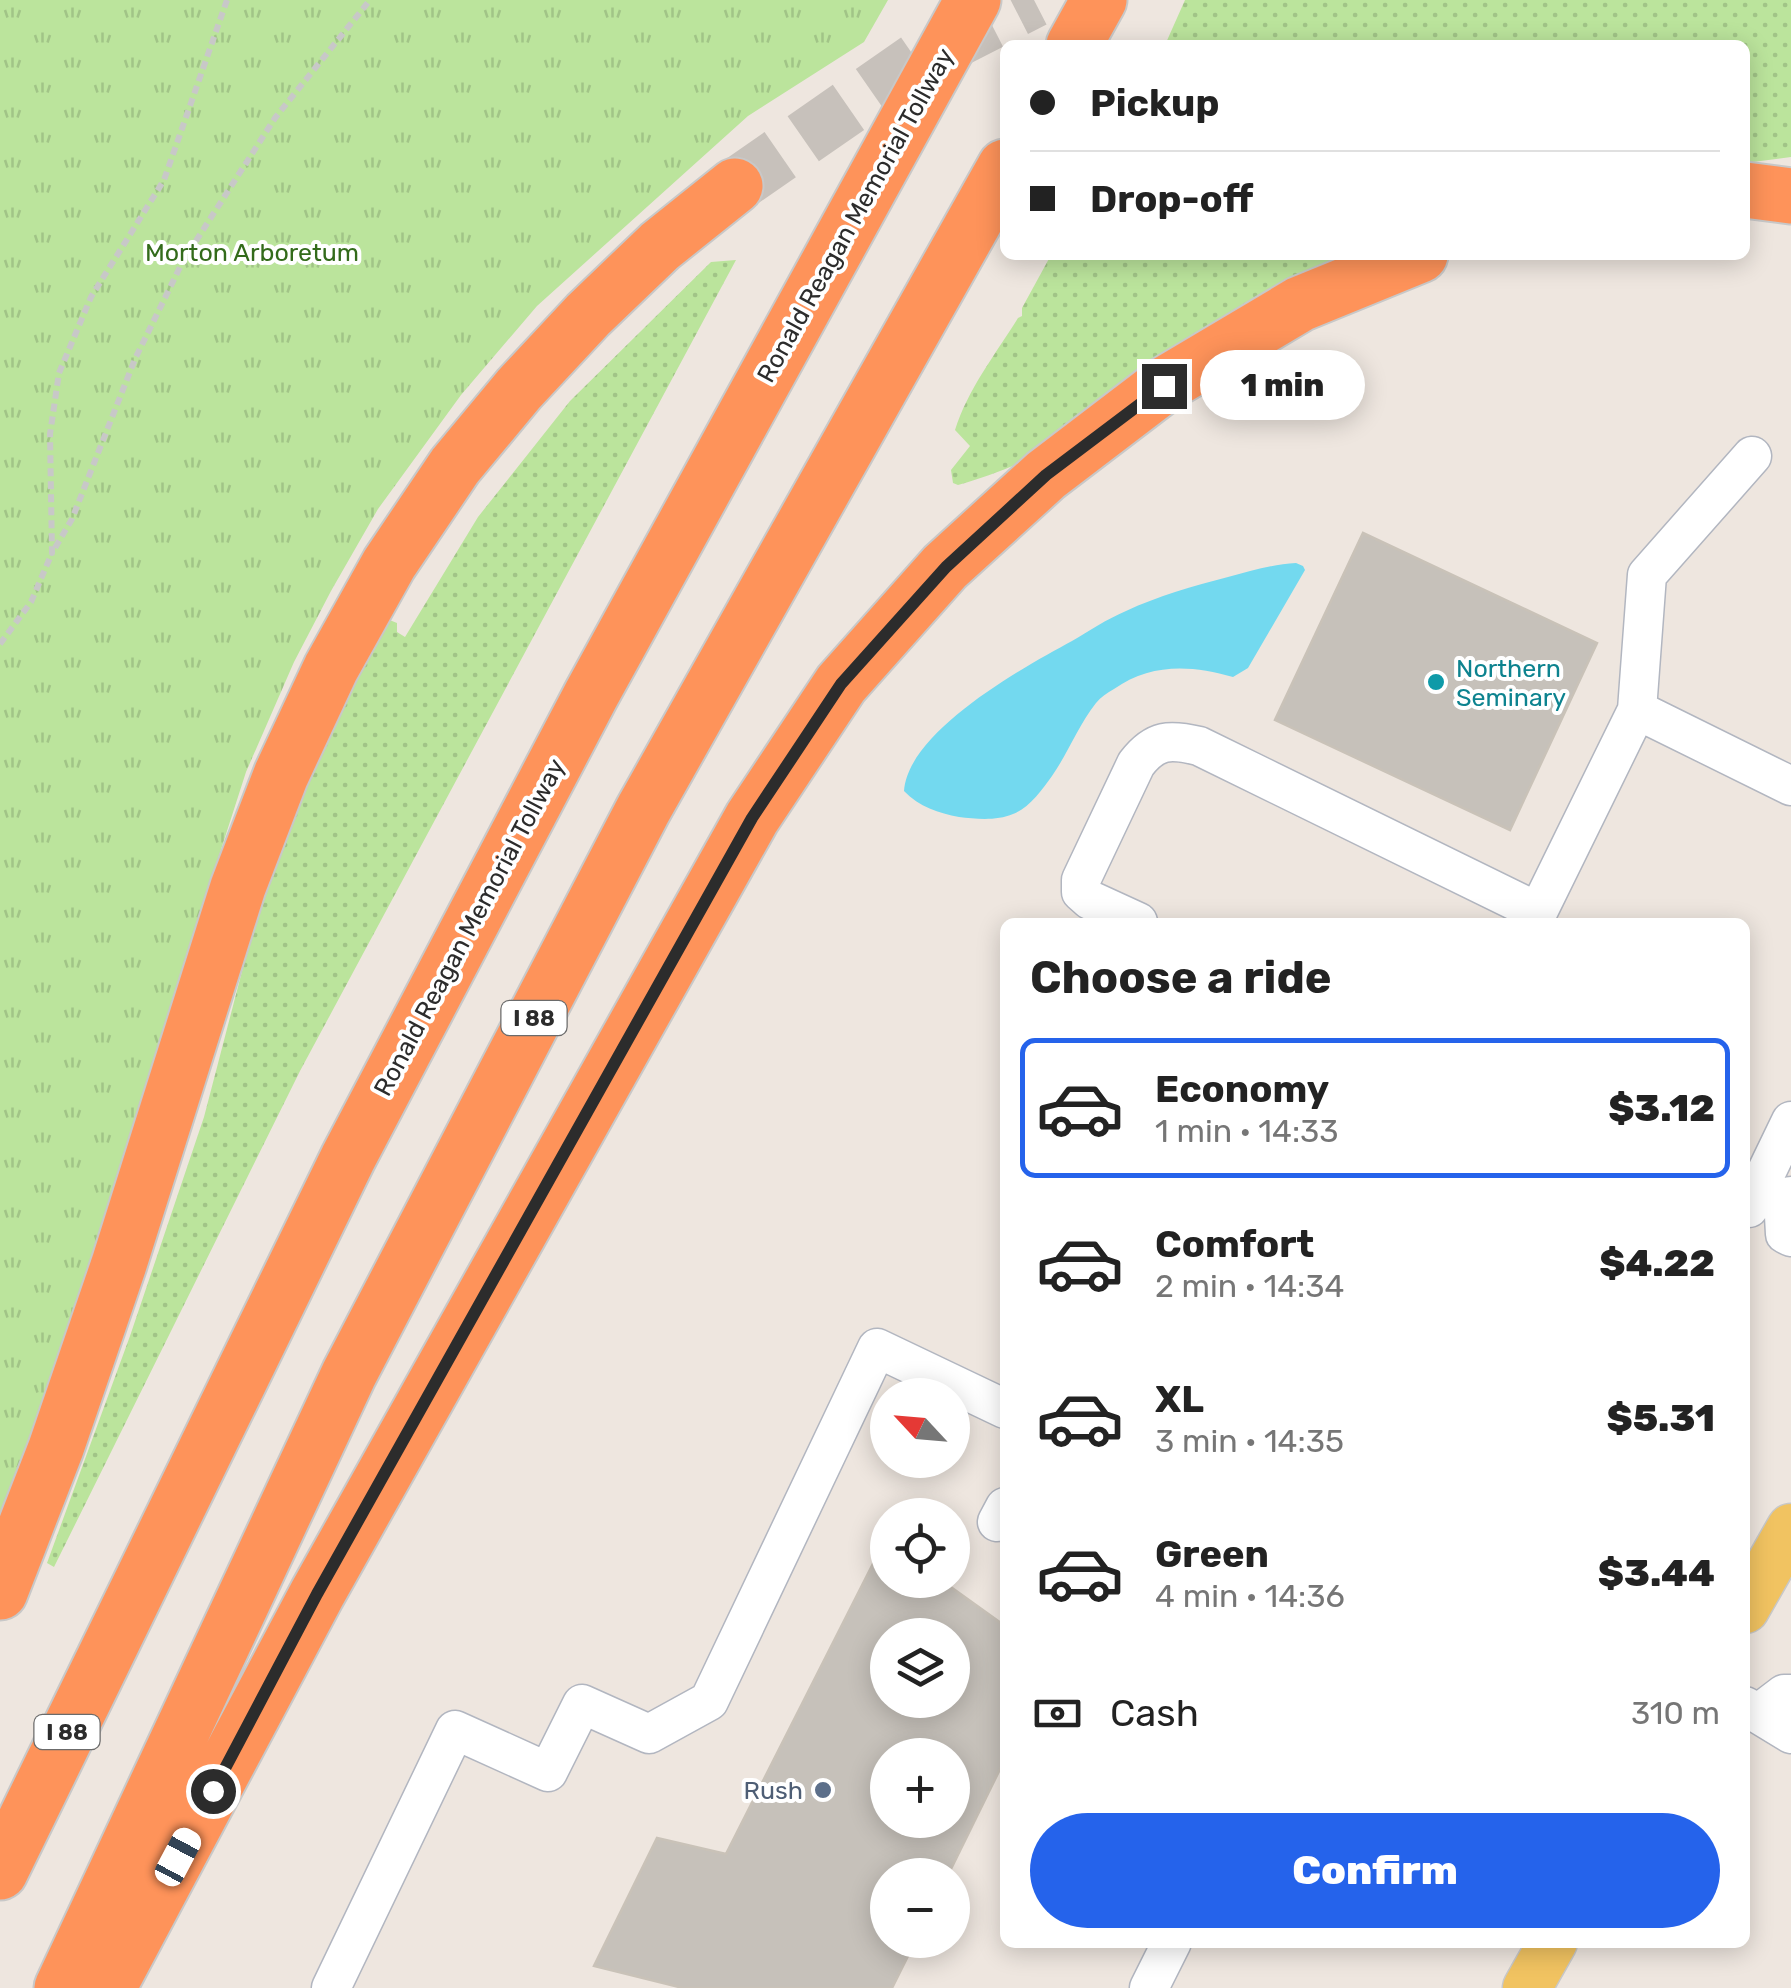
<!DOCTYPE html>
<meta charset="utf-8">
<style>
:root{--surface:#fff;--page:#f2f2f2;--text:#222;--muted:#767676;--line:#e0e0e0;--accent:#2563eb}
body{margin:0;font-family:Rubik,sans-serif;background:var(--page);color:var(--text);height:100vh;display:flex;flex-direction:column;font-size:38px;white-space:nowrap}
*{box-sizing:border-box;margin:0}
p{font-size:32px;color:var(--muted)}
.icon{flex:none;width:55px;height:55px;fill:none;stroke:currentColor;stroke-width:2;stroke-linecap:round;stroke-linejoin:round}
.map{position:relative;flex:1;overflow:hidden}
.side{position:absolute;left:1000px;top:918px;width:750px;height:1030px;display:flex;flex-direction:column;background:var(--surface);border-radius:15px;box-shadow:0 5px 25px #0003}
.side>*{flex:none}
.top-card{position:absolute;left:1000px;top:40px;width:750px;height:220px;border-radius:15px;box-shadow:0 5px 25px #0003;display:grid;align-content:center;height:220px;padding:0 30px;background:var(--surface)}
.needle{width:65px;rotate:296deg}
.controls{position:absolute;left:870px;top:1378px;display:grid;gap:20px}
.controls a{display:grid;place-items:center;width:100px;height:100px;border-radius:50%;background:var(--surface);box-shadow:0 5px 25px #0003;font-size:50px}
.end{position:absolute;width:45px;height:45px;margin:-22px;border:12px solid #2c2c2c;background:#fff;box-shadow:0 0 0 5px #fff}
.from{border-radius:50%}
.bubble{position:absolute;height:70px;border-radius:35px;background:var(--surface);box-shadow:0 5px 25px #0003;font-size:32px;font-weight:800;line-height:70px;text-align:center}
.car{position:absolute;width:30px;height:60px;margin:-30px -15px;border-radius:12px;box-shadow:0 0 8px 2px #0007;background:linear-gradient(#fff 24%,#345 0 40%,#fff 0 76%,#345 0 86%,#fff 0)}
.top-card b{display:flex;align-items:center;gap:35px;height:95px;font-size:38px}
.top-card b+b{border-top:2px solid var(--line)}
.top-card i{width:25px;height:25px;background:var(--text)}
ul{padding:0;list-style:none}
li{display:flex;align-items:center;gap:30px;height:140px;margin:0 20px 15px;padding:0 10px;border:5px solid transparent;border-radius:15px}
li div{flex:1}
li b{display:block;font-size:38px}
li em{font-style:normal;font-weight:800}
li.active{border-color:var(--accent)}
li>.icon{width:90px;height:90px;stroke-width:1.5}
h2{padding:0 30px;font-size:45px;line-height:120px}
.pay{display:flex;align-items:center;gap:25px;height:110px;padding:0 30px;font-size:38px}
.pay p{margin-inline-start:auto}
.cta{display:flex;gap:20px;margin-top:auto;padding:20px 30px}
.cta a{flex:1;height:115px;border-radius:60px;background:var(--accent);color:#fff;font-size:40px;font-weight:800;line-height:115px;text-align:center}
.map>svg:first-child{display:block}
</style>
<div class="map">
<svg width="1791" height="1988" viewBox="0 0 1791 1988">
<defs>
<pattern id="grass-dots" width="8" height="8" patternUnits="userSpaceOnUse" patternTransform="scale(2.5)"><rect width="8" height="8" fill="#bbe49c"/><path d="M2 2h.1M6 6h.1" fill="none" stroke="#a1c487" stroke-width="1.8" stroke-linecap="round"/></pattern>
<pattern id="park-tufts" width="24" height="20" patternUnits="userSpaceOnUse" patternTransform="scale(2.5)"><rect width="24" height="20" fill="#bbe49c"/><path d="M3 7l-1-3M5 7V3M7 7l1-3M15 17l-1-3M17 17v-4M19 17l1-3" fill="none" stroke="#a1c487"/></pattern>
</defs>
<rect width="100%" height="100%" fill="#eee6df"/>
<path fill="url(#grass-dots)" d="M1185,0H1791V157L1745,163V45H1165Z
M1051,255H1382L1036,455C1010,468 986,477 958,485L953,483L951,470L970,446L955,430C968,389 995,355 1018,318L1022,316V308Z
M736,260L300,1071L54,1567L47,1563L130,1336L204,1117L252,933L298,784L377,615L397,623V632L405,637L478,517L570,401L711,262Z"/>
<path fill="url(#park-tufts)" d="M0,0H888L864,42L748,116L537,306L461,395L378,509L331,591L294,662L246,772L217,862L177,1004L84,1293L0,1516Z"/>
<path fill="#73d9ef" d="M1296,563L1303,566L1305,570L1248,668L1233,677C1191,665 1151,663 1114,689C1107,693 1101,697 1096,703C1078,726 1068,753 1052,776C1042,790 1029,808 1013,814C997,821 976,819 959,817C939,813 919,807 904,791C908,731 1024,667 1072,641C1089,631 1107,619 1126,611C1158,596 1193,586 1228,577C1251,571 1273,564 1296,563Z"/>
<path fill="#c6c1ba" stroke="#c9c2b8" stroke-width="2.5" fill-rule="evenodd" d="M1363,533L1597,643L1510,830L1275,720Z
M885,1540L888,1541V1580H941L1005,1626V1759L948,1875H888V1940H916L892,1988H683L594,1966L657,1838L726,1854ZM888,1635H952V1700H888ZM888,1755H952V1820H888Z"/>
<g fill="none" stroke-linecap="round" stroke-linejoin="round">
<path stroke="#c7c1bb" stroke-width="55" stroke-dasharray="55 28" stroke-linecap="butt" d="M735,186L917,60L1034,0"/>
<g stroke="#b2b6c0" stroke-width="41">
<path id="minor" d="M1637,710L1791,786
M1138,922L1090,900L1081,892V880L1136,764C1155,739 1170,739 1199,746L1538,912
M1533,922L1637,710L1647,575L1752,456
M1791,1196L1783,1198L1785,1234L1791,1237
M1749,1208L1791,1121
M997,1522L1005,1507
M1745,1706L1791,1734
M1759,1713L1784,1694H1791
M331,1988L455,1730L548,1772L582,1704L649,1734L709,1701L877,1348L1005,1409
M1149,1988L1172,1942"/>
</g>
<g stroke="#c8c8c8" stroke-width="51">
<path id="major" d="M1745,1609L1791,1528
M1527,1988L1553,1942"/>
</g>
<g stroke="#c8c8c8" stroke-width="59">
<path id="highway" d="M1074,45L1099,0
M1745,190L1791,196
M0,1592L56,1448L119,1264L238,887L281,775L331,668L389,564L455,466L519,389L588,315L660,246L735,186
M0,1872L348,1158L591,695L973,0
M62,1988L349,1374L643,810L1005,167
M108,1988L317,1594L752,818L841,684L945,567L1046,475L1164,385L1300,304L1420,255"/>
</g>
<path stroke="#c8c8c8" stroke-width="6" stroke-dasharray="8 5" stroke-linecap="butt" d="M227,0L164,180L91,297L59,373L50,434L52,553L72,519L135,359L183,261L275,118L370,0
M0,644L31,602L52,553"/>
<use href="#minor" stroke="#fff" stroke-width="38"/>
<use href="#major" stroke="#f1c361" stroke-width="48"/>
<use href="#highway" stroke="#fe935a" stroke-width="55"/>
</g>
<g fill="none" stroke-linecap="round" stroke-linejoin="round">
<path stroke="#2c2c2c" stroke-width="12" d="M213,1791L317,1594L752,818L841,684L946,567L1046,475L1164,386"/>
</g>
<circle fill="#0f9aa8" stroke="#fff" stroke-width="4" cx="1436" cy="682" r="10"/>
<circle fill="#5c6f8a" stroke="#fff" stroke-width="4" cx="823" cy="1790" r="10"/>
<g text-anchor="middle" stroke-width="8" stroke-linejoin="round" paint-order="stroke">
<g fill="#fff" stroke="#6b6b6b" stroke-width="2.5">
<rect x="501.5" y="1001" width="65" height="34" rx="8"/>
<rect x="34.5" y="1715" width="65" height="34" rx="8"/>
</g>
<g font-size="22" font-weight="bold" fill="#2c2c2c">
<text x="534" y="1026">I 88</text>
<text x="67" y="1740">I 88</text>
</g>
<g font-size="25" fill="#2c2c2c" stroke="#fff">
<text transform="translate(855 215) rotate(-61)" y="9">Ronald Reagan Memorial Tollway</text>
<text transform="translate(469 927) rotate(-62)" y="9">Ronald Reagan Memorial Tollway</text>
</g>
<g font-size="25" fill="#336b1b" stroke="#fff">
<text x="252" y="261">Morton Arboretum</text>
</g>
<g font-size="25" fill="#0d838f" stroke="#fff" text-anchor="start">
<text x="1456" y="677">Northern<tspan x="1456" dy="29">Seminary</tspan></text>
</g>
<g font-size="25" fill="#4e5e75" stroke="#fff" text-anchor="end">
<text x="803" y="1799">Rush</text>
</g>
</g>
</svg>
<div class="controls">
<a><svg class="needle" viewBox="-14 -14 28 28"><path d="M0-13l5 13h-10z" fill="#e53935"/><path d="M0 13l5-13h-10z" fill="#767676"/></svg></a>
<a><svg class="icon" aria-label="locate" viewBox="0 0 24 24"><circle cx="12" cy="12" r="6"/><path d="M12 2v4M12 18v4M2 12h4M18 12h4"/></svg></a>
<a><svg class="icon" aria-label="layers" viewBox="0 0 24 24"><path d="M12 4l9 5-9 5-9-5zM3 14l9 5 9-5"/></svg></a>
<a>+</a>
<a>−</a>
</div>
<i class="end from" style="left:213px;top:1791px"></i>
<i class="end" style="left:1164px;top:386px"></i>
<div class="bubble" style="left:1200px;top:350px;width:165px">1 min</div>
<i class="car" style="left:178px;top:1857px;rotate:28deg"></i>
<div class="top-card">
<b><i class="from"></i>Pickup</b>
<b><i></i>Drop-off</b>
</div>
<section class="side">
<h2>Choose a ride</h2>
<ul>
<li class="active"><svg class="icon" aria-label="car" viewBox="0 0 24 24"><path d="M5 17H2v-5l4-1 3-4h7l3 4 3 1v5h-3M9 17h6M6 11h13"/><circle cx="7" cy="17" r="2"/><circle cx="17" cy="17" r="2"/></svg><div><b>Economy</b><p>1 min · 14:33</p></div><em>$3.12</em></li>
<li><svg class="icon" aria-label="car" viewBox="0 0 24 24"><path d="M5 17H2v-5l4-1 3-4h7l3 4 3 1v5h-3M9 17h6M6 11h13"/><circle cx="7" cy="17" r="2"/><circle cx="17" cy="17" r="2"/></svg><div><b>Comfort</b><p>2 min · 14:34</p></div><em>$4.22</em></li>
<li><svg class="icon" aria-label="car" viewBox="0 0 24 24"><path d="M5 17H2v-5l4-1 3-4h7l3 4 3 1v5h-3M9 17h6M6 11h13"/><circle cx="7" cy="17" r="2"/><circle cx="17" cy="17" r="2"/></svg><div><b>XL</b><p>3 min · 14:35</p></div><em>$5.31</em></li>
<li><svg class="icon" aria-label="car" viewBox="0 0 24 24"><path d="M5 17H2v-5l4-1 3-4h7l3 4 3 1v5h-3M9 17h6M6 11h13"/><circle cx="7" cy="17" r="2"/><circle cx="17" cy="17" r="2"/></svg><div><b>Green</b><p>4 min · 14:36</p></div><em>$3.44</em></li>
</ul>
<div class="pay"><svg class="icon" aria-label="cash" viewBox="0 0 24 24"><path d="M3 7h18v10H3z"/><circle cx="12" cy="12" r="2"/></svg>Cash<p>310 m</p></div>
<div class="cta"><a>Confirm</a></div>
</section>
</div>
